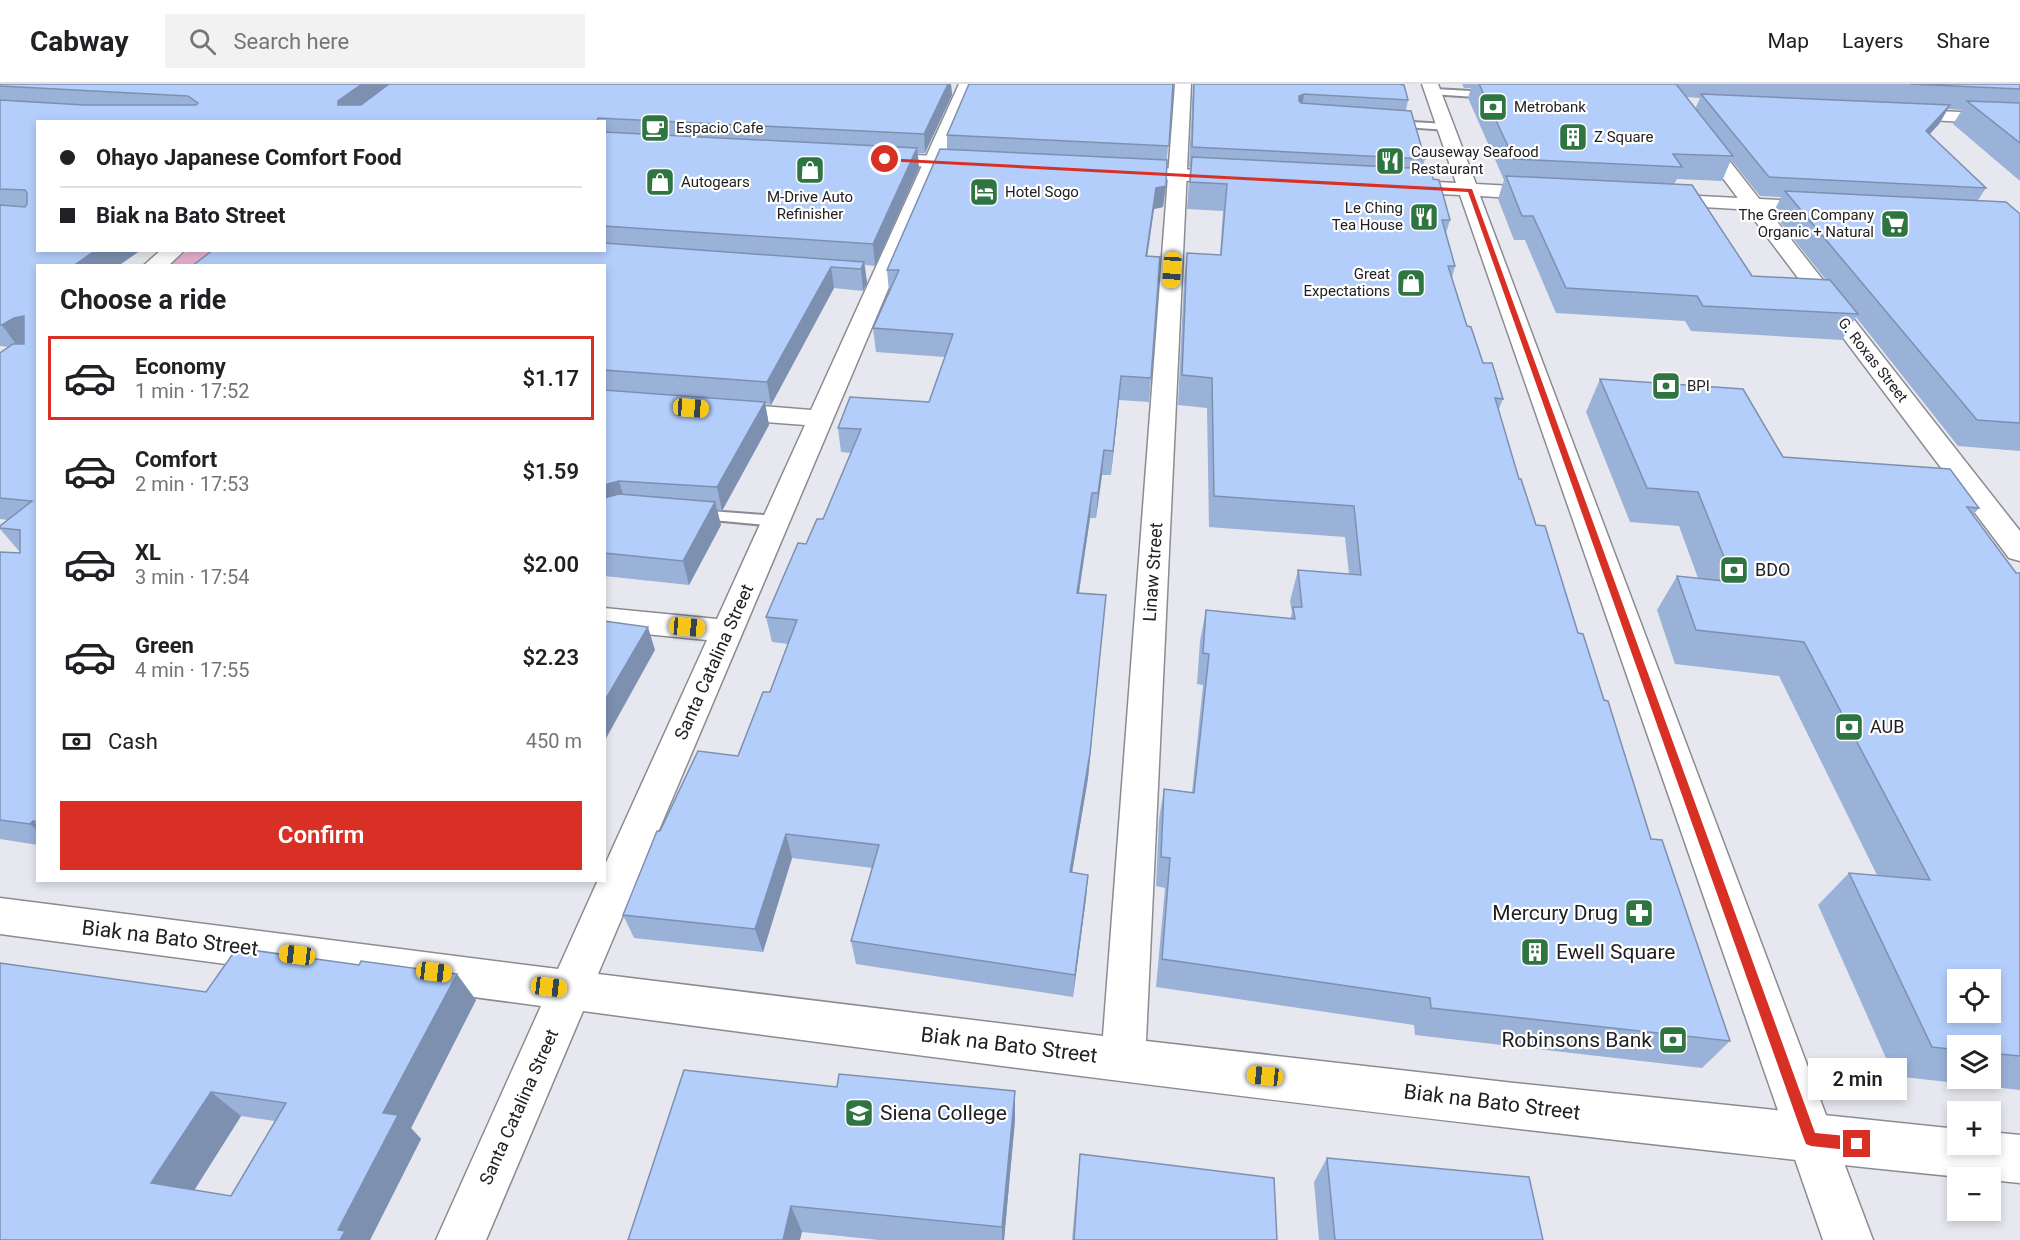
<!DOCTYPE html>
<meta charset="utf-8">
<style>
:root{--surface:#fff;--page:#f2f2f2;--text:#202124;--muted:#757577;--line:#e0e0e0;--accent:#d93025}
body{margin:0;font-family:Roboto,sans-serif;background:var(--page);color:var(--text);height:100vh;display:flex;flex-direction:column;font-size:22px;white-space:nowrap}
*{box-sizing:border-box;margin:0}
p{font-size:20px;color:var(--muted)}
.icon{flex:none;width:33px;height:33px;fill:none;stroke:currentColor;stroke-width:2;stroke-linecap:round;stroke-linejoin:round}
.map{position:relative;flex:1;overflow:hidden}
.side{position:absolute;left:36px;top:180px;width:570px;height:618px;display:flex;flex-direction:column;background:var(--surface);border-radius:0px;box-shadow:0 3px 9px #0003}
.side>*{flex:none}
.hud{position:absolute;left:36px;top:36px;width:570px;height:132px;border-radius:0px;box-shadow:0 3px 9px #0003;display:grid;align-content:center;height:132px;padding:0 24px;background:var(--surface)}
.buttons{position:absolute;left:1947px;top:885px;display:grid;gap:12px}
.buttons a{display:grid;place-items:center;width:54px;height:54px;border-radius:0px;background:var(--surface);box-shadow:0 3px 9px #0003;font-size:30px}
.end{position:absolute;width:27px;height:27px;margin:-14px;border:8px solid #d93025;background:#fff;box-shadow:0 0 0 3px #fff}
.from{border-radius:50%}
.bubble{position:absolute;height:42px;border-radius:0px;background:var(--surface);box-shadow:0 3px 9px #0003;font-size:20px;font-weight:600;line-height:42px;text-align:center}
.car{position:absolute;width:18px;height:36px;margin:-18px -9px;border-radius:8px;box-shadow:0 0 4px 2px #0007;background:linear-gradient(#f5c518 24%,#345 0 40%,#f5c518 0 76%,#345 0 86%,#f5c518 0)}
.hud b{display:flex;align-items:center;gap:21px;height:57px;font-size:22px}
.hud b+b{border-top:2px solid var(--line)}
.hud i{width:15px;height:15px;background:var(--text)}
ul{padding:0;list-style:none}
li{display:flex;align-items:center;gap:18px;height:84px;margin:0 12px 9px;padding:0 12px;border:3px solid transparent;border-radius:0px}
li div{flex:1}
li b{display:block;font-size:22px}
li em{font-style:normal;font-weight:600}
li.on{border-color:var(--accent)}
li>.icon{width:54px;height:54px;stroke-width:1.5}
h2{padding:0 24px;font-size:27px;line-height:72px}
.pay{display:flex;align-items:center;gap:15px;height:66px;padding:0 24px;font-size:22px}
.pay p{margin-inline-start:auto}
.cta{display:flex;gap:12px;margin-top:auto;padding:12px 24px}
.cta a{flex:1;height:69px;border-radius:0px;background:var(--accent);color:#fff;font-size:24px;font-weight:600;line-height:69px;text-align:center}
header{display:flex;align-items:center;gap:36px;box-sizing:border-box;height:84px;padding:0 30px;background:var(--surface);border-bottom:2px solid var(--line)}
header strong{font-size:28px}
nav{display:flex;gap:33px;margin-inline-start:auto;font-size:21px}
.search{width:420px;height:54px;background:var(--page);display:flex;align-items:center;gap:15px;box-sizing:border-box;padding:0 21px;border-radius:0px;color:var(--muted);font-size:22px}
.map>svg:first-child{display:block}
</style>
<header>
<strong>Cabway</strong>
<div class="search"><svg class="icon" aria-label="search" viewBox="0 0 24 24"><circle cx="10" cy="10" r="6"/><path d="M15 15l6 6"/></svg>Search here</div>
<nav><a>Map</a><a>Layers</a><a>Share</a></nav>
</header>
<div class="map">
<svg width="2020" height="1156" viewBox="0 0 2020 1156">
<rect width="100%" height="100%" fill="#e7e7ef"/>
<path fill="#e8afd1" d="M188,167H247L227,181L167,182Z"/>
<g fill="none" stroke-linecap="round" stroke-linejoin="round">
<g stroke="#8b8b92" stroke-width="4">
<path id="service" d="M1434,5L1490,8L1494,11L1490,14L1431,10V6Z
M1394,37L1447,40L1451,43L1447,46L1391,42V38Z
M696,426L776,432L783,437L776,442L691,434L689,431Z"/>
</g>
<g stroke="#8b8b92" stroke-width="3">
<path id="minor" d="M959,0H975L598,890L1103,952L1175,0H1191L1146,957L1514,999L1958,1045V1060H1990V1048L2020,1051V1099L1990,1096V1094H1970C1506,1047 1044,989 583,927L486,1156H436L541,922L0,850V814L558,885L598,796H604V783L707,556L604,546V524L717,535L805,341L723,335L714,332L710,327L714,322L723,319L811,326Z
M1652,0H1669L2020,447V477L2009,474Z
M1899,25L2020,31V41L1893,34L1890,30L1893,26Z"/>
</g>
<g stroke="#8b8b92" stroke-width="3">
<path id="tertiary" d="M161,166H185L168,182H143Z"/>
</g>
<g stroke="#8b8b92" stroke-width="3">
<path id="secondary" d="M1422,0H1438L1476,100L1546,104L1553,106L1556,110L1553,114L1546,116L1480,112L1873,1156H1823L1460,111L1397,108L1390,106L1387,102L1390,98L1397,96L1456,99Z
M873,69L980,74L987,76L989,80L987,84L980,86L866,79L864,75L866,71Z
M1122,82L1235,88L1242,90L1245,94L1242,98L1235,100L1115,92L1113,88L1115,84Z
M1658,110L1822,118L1829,120L1832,124L1829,128L1822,130L1651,120L1648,116L1651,112Z"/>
</g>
<use href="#service" fill="#fff" fill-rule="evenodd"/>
<use href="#minor" fill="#fff" fill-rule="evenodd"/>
<use href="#tertiary" fill="#fff" fill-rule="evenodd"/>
<use href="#secondary" fill="#fff" fill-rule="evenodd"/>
</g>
<path fill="#9ab1d8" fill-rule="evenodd" d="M0,0H951L952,11L925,69H918L919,84L875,182L865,181L867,199L863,207L834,204L771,321L765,320L769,341L722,427L717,426L721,441L689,501L604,492V38H38V166H141L118,182H38V761L0,755V468L20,469V467H19L0,445V442L8,436L0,435V269L9,263L0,262Z
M1173,0L1163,123L1154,125L1147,172L1151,294L1149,318L1119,316L1111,391H1102L1096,434H1090L1079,509L1106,511L1088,694L1072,789L1088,791L1086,814L1073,913L856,880L851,857L873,784L792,774L763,868L634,854L623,831L660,747L738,672L770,608L788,560L772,558L766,533L806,460L823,435L851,369L841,368L838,344L929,318L945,273L876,268L873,244L889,208L887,186L947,65V51Z
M1193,0H1398L1408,16L1406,26L1425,75L1422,85L1433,95L1450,136L1446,149L1455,182L1452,194L1467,242L1483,279L1503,315L1498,327L1519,395L1536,441L1604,616L1651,755L1730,957L1702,984L1415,951L1414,941L1156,903L1165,804L1156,802L1159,735L1164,705L1192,708L1203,601L1197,600L1200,557L1206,526L1290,535L1292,529L1290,517L1298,486L1349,490L1345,453L1209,443L1207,324L1178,321L1184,197L1187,169L1220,171L1223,127L1187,125L1190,83H1189Z
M1462,0H2020V97L1953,40L1962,26L1948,25L1939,40L1929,51L1986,104L1978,116L2020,130V367L1958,362L1856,233L1842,256L1691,247L1685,237L1556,229L1525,156H1514L1498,115L1504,96L1468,14L1471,4H1464ZM1686,13L1700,14L1695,25ZM1731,76L1760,112L1781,113L1773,129L1826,196L1752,192L1674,100L1677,95L1722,97Z
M1600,295L1783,373L1979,424L1973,431L2016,489H2020V1006L1894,992L1818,821L1849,789L1877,791L1779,592L1675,580L1657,526L1677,492L1698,494L1679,442L1630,438L1586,328ZM1958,962H1990V994H1958Z
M206,908L476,916L411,1044L421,1055L370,1156H0ZM241,1032L275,1037L231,1112L194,1106Z
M837,1003L1015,1007V1036L1004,1156H879L802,1148L628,1156Z
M1080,1070L1277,1156H1072L1077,1100Z
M1327,1074L1543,1156H1319L1314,1098Z"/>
<path fill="#7d90b0" d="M362,0H394L346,36L338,21V17Z
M948,0H951L952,11L925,69L924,50Z
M1304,10L1301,29L1296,31L1299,12Z
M1950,21L1939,40L1915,66L1926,47Z
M917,64L919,84L875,182L873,160Z
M1166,102L1163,123L1154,125L1144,195L1146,172L1156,104Z
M96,166H141L118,182H73Z
M864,178L867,199L863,207L861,185Z
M831,183L834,204L771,321L767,298Z
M24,232L38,251L18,263L2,241L14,234Z
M1121,292L1119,316L1111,391L1113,367Z
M765,318L769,341L722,427L717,403Z
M1104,366L1102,391L1096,434L1098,409Z
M619,397L626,421L604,426V401Z
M1092,409L1090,434L1075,534L1077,509Z
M715,418L721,441L689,501L683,477Z
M1106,511L1088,694L1068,812L1070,788Z
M648,543L655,566L604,658V618Z
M33,737L38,742V747L30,740Z
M786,750L792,774L763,868L755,845Z
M1088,791L1086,814L1073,913L1075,891Z
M457,890L476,916L411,1044L421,1055L370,1156H340L338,1146L383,1029Z
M1015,1007V1036L1004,1156H1002V1143Z
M211,1008L241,1032L185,1121L151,1099Z
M791,1122L802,1148L800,1156H783Z"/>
<path fill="#b3cefb" stroke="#7d90b0" stroke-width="1.5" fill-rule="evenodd" d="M0,0H362L338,17V21H361L389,0H948L924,50L598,34L597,38H38V166H96L73,182H38V738L33,737L30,740L0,736V468L20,469V446L0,444V442L32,417L0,414V269L13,260H24V232L14,234L2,241H0V121L25,123L27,120V109L25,106L0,105V16L84,21H196L198,19L188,12L0,2Z
M969,0H1173L1169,62L947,51Z
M1194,0H1398L1404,1L1408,16L1304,10L1299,12V17L1301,19L1411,27L1425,75L1192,63Z
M1479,0H1676L1733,72L1673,70L1682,83L1514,75Z
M1910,0H2020V5Z
M1701,10L1950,21L1926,47L1986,104L1769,93Z
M1967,17L2020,19V59Z
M604,48L917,64L873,160L604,142Z
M940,65L1167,76L1166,102L1156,104L1146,172L1160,173L1151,294L1121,292L1113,367L1104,366L1098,409H1092L1077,509L1106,511L1090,669L1070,788L1088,791L1075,891L851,857L879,761L786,750L755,845L623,831L657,747H660L698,667L738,672L763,608H770L797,536L766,533L798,459L806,460L817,435H823L861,345L838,344L850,313L929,318L953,250L873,244L899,186H887Z
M1192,73L1431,85L1433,95L1439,96L1450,136H1442L1455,182H1448L1467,242L1471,243L1483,279H1492L1503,315L1495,314L1519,395H1521L1536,441L1545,442L1578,549L1583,550L1604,616L1608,617L1651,755L1662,756L1730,957L1431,924L1430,914L1162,875L1170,774L1161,773L1164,705L1194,709L1209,570L1203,569L1206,526L1295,535L1293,523H1302L1298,486L1361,491L1354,422L1214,412L1212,294L1182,291L1187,169L1221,171L1227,100L1190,98Z
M1506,92L1692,101L1752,192L1830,196L1858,230L1703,222L1697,212L1566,204L1533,132H1522Z
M1785,107L2006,118L2020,130V339L1977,336Z
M604,159L864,178L861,185L831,183L767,298L604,286V182H192L213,166H604Z
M1600,295L1743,305L1783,373L1950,385L1979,424L1967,423L2016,489H2020V972L1990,969V962H1958V966L1932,963L1849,789L1930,796L1804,558L1696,546L1677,492L1734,498L1698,408L1647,404ZM1958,896H1990V928H1958Z
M604,306L765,318L717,403L619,397L604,401Z
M619,410L715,418L683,477L604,469V414Z
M604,537L648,543L604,618Z
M237,864L359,881L361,877L457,890L383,1029L398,1031L338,1146L345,1147L340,1156H0V879L206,908ZM211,1008L286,1019L231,1112L151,1099Z
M684,986L837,1003L839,990L1015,1007L1002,1143L791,1122L783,1156H628Z
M1080,1070L1274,1094L1277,1156H1074Z
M1327,1074L1529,1093L1543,1156H1335Z"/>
<path fill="#d93025" d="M883,74L1472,105L1815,1049L1857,1053L1862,1055L1864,1060L1862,1065L1857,1067L1811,1062L1806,1060L1804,1055L1468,108L885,77Z"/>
<defs>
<g id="bank-square" transform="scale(1.5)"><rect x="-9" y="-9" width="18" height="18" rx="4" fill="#2f7541" stroke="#fff"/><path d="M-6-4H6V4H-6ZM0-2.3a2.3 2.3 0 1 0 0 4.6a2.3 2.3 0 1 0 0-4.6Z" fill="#fff"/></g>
<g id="cafe-square" transform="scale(1.5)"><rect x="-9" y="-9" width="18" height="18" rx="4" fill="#2f7541" stroke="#fff"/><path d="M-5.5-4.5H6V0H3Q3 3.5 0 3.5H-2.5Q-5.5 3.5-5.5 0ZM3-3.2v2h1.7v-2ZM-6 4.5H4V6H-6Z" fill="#fff"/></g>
<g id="building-square" transform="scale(1.5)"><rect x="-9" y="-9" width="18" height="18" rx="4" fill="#2f7541" stroke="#fff"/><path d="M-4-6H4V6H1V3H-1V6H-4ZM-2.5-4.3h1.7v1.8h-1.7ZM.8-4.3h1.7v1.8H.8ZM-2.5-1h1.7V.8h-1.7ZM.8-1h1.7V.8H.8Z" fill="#fff"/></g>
<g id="restaurant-square" transform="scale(1.5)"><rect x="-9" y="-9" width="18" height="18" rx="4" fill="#2f7541" stroke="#fff"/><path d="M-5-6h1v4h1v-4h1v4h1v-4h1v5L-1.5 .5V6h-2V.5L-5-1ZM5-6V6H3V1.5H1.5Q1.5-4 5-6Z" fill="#fff"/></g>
<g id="shop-square" transform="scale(1.5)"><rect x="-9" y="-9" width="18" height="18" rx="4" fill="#2f7541" stroke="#fff"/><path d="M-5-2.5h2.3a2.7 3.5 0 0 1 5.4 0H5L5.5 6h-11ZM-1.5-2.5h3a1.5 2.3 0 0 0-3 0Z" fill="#fff"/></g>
<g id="hotel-square" transform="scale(1.5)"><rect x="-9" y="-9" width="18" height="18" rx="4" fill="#2f7541" stroke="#fff"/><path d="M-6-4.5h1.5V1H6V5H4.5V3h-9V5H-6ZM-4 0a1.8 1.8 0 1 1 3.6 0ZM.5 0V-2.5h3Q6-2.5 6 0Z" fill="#fff"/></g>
<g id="supermarket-square" transform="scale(1.5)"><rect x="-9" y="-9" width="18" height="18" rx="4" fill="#2f7541" stroke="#fff"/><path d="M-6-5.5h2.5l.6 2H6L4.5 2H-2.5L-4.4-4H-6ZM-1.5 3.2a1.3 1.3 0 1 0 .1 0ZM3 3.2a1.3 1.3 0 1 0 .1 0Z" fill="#fff"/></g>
<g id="pharmacy-square" transform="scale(1.5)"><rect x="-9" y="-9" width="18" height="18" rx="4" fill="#2f7541" stroke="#fff"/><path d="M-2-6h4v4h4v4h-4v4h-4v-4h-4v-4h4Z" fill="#fff"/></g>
<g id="university-square" transform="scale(1.5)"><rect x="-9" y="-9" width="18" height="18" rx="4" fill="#2f7541" stroke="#fff"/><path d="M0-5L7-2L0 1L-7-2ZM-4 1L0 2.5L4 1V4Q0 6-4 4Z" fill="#fff"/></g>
</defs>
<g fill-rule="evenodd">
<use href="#bank-square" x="1493" y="23"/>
<use href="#cafe-square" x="655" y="44"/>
<use href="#building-square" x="1573" y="53"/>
<use href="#restaurant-square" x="1390" y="77"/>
<use href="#shop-square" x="810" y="86"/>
<use href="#shop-square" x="660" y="98"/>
<use href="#hotel-square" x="984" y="108"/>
<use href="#restaurant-square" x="1424" y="133"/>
<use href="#supermarket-square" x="1895" y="140"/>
<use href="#shop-square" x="1411" y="199"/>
<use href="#bank-square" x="1666" y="302"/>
<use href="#bank-square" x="1734" y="486"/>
<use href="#bank-square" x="1849" y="643"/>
<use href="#pharmacy-square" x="1639" y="829"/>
<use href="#building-square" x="1535" y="868"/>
<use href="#bank-square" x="1673" y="956"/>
<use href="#university-square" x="859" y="1029"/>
</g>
<g text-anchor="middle" stroke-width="4.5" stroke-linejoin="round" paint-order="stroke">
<g font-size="15" fill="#212124" stroke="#fff" text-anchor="start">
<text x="1514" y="28">Metrobank</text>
<text x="676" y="49">Espacio Cafe</text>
<text x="1594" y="58">Z Square</text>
<text x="1411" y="73">Causeway Seafood<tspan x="1411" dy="17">Restaurant</tspan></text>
<text x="681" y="103">Autogears</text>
<text x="1005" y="113">Hotel Sogo</text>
<text x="810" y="118" text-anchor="middle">M-Drive Auto<tspan x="810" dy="17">Refinisher</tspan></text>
<text x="1403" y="129" text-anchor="end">Le Ching<tspan x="1403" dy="17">Tea House</tspan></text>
<text x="1874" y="136" text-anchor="end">The Green Company<tspan x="1874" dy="17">Organic + Natural</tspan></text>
<text x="1390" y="195" text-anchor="end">Great<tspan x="1390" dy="17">Expectations</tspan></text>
<text x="1687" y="307">BPI</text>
</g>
<g font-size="15" fill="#212124" stroke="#fff">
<text transform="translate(1873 276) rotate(52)" y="5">G. Roxas Street</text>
</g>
<g font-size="18" fill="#212124" stroke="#fff" text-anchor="start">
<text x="1755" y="492">BDO</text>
<text x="1870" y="649">AUB</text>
</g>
<g font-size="18" fill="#212124" stroke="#fff">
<text transform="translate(1153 488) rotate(-86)" y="6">Linaw Street</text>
<text transform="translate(714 578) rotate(-66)" y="6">Santa Catalina Street</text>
<text transform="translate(519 1023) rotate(-66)" y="6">Santa Catalina Street</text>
</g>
<g font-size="21" fill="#212124" stroke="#fff" text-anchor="end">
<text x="1618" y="836">Mercury Drug</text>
<text x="1556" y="875" text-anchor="start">Ewell Square</text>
<text x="1652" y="963">Robinsons Bank</text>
<text x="880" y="1036" text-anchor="start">Siena College</text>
</g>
<g font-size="21" fill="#212124" stroke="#fff">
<text transform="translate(170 854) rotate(7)" y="7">Biak na Bato Street</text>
<text transform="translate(1009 961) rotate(7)" y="7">Biak na Bato Street</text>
<text transform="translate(1492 1018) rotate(7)" y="7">Biak na Bato Street</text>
</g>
</g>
</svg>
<div class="buttons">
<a><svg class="icon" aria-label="locate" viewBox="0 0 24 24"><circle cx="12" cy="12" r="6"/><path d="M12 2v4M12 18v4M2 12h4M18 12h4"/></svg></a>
<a><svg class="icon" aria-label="layers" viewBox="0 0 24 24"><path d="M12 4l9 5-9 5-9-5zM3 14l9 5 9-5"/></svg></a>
<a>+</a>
<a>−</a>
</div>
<i class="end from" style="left:885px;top:75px"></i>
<i class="end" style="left:1857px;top:1060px"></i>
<div class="bubble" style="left:1808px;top:974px;width:99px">2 min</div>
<i class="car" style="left:1172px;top:186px;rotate:184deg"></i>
<i class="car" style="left:691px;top:324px;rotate:94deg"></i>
<i class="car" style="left:687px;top:543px;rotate:95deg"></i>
<i class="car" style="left:297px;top:871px;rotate:277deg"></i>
<i class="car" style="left:434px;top:888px;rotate:97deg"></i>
<i class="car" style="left:549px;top:903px;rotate:97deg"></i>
<i class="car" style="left:1265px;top:992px;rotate:276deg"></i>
<div class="hud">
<b><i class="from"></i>Ohayo Japanese Comfort Food</b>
<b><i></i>Biak na Bato Street</b>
</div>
<section class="side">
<h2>Choose a ride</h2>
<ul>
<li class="on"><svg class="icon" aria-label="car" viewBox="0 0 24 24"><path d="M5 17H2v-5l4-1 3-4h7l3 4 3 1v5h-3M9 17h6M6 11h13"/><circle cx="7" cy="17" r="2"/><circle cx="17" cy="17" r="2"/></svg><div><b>Economy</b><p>1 min · 17:52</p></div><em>$1.17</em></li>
<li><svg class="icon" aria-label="car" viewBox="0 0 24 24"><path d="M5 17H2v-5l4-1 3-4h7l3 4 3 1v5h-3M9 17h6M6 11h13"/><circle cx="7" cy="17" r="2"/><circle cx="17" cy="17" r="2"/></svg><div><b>Comfort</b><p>2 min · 17:53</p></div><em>$1.59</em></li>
<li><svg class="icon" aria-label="car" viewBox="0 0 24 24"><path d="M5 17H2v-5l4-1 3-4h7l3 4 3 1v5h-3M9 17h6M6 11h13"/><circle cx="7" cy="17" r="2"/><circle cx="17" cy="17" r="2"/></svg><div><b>XL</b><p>3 min · 17:54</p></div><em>$2.00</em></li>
<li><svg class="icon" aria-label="car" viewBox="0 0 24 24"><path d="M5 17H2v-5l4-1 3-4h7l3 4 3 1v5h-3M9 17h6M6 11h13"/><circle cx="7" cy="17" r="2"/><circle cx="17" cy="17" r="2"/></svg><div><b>Green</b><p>4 min · 17:55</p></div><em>$2.23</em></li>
</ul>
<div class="pay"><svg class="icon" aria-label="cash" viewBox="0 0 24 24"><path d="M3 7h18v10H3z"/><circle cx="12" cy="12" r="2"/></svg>Cash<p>450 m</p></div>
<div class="cta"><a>Confirm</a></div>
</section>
</div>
